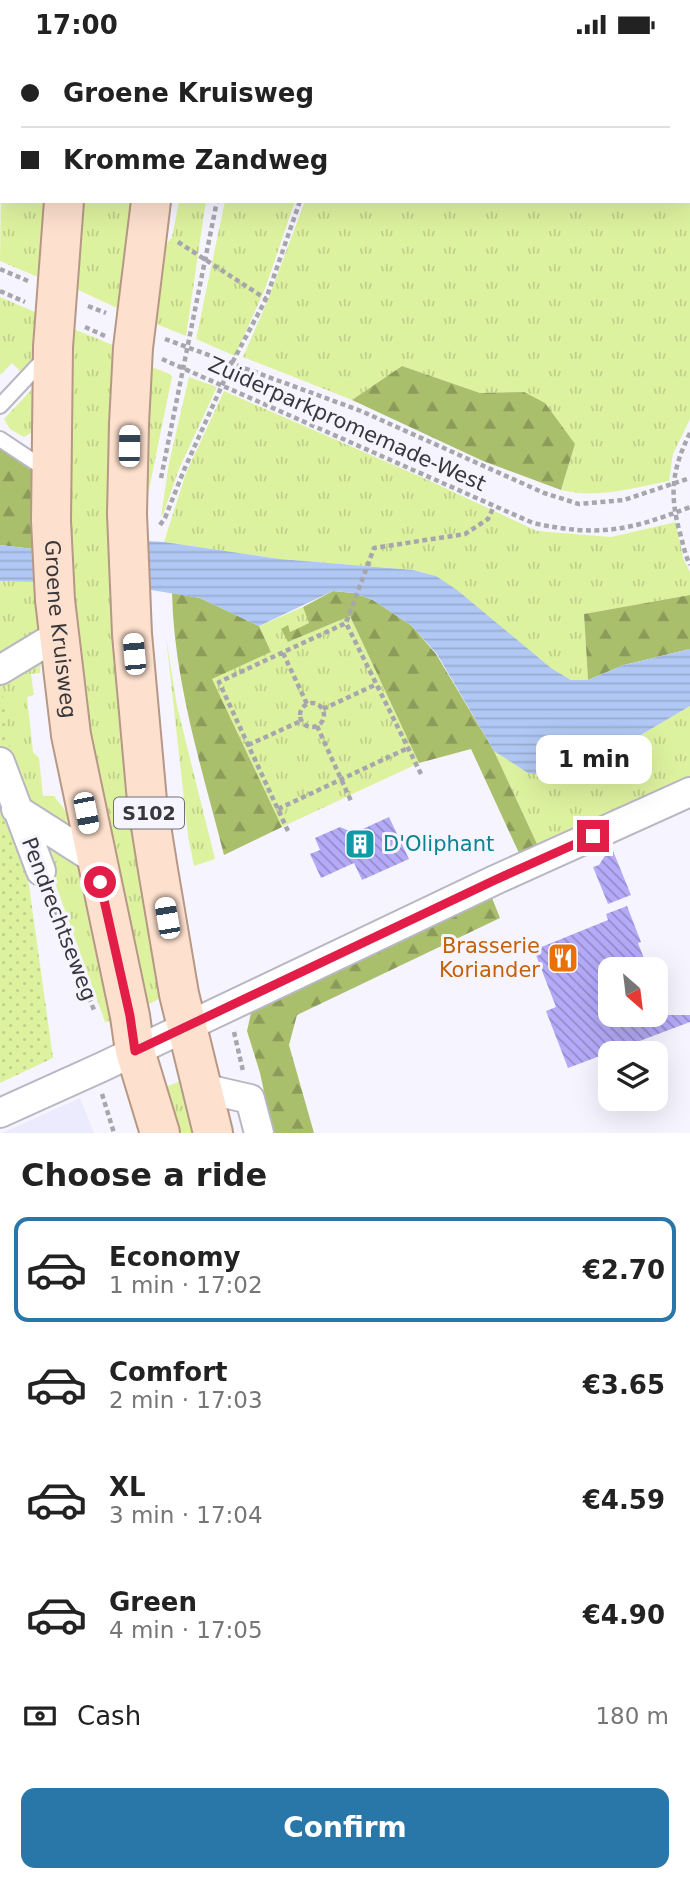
<!DOCTYPE html>
<meta charset="utf-8">
<style>
:root{--surface:#fff;--page:#f6f6f6;--text:#222;--muted:#767676;--line:#e0e0e0;--accent:#2977a9}
body{margin:0;font-family:"DejaVu Sans",sans-serif;background:var(--page);color:var(--text);height:100vh;display:flex;flex-direction:column;font-size:26px;white-space:nowrap}
*{box-sizing:border-box;margin:0}
p{font-size:23px;color:var(--muted)}
.icon{flex:none;width:38px;height:38px;fill:none;stroke:currentColor;stroke-width:2;stroke-linecap:round;stroke-linejoin:round}
.map{position:relative;height:1084px;overflow:hidden}
.details{display:flex;flex-direction:column;background:var(--surface);flex:1}
.details>*{flex:none}
.banner{position:absolute;left:0px;top:0px;width:691px;height:154px;box-shadow:0 7px 28px #0002;display:grid;align-content:center;height:154px;padding:0 21px;background:var(--surface)}
.needle{width:46px;rotate:152deg}
.buttons{position:absolute;left:598px;top:908px;display:grid;gap:14px}
.buttons a{display:grid;place-items:center;width:70px;height:70px;border-radius:14px;background:var(--surface);box-shadow:0 7px 28px #0002;font-size:35px}
.end{position:absolute;width:32px;height:32px;margin:-16px;border:9px solid #e11d48;background:#fff;box-shadow:0 0 0 4px #fff}
.from{border-radius:50%}
.bubble{position:absolute;height:49px;border-radius:14px;background:var(--surface);box-shadow:0 7px 28px #0002;font-size:23px;font-weight:700;line-height:49px;text-align:center}
.car{position:absolute;width:21px;height:42px;margin:-21px -10px;border-radius:9px;box-shadow:0 0 5px 2px #0007;background:linear-gradient(#fff 24%,#345 0 40%,#fff 0 76%,#345 0 86%,#fff 0)}
.banner b{display:flex;align-items:center;gap:24px;height:66px;font-size:26px}
.banner b+b{border-top:2px solid var(--line)}
.banner i{width:18px;height:18px;background:var(--text)}
ul{padding:0;list-style:none}
li{display:flex;align-items:center;gap:21px;height:105px;margin:0 14px 10px;padding:0 7px;border:4px solid transparent;border-radius:14px}
li div{flex:1}
li b{display:block;font-size:26px}
li em{font-style:normal;font-weight:700}
li.on{border-color:var(--accent)}
li>.icon{width:63px;height:63px;stroke-width:1.5}
h2{padding:0 21px;font-size:32px;line-height:84px}
.pay{display:flex;align-items:center;gap:18px;height:77px;padding:0 21px;font-size:26px}
.pay p{margin-inline-start:auto}
.cta{display:flex;gap:14px;margin-top:auto;padding:14px 21px}
.cta a{flex:1;height:80px;border-radius:14px;background:var(--accent);color:#fff;font-size:28px;font-weight:700;line-height:80px;text-align:center}
.status{display:flex;justify-content:space-between;align-items:center;height:49px;padding:0 35px;background:var(--surface);direction:ltr}
.status svg{height:19px;fill:currentColor}
.map>svg:first-child{display:block}
</style>
<div class="status"><b>17:00</b><svg viewBox="0 0 49 12"><path d="M0 12V9h3v3zM5 12V6h3v6zM10 12V3h3v9zM15 12V0h3v12zM26 1h20v11H26zM47 4h2v5h-2z"/></svg></div>
<div class="map">
<svg width="690" height="1084" viewBox="0 0 690 1084">
<defs>
<pattern id="grass-tufts" width="24" height="20" patternUnits="userSpaceOnUse" patternTransform="scale(1.75)"><rect width="24" height="20" fill="#ddf29f"/><path d="M3 7l-1-3M5 7V3M7 7l1-3M15 17l-1-3M17 17v-4M19 17l1-3" fill="none" stroke="#bed08a"/></pattern>
<pattern id="forest-firs" width="22" height="20" patternUnits="userSpaceOnUse" patternTransform="scale(1.75)"><rect width="22" height="20" fill="#aabf6c"/><path d="M5 1l3.5 6h-7zM16 11l3.5 6h-7z" fill="#8b9c5a"/></pattern>
<pattern id="park-dots" width="8" height="8" patternUnits="userSpaceOnUse" patternTransform="scale(1.75)"><rect width="8" height="8" fill="#ddf29f"/><path d="M2 2h.1M6 6h.1" fill="none" stroke="#bed08a" stroke-width="1.8" stroke-linecap="round"/></pattern>
<pattern id="water-rules" width="6" height="5" patternUnits="userSpaceOnUse" patternTransform="scale(1.75)"><rect width="6" height="5" fill="#b0c8f3"/><path d="M0 2.5h6" fill="none" stroke="#98acd1"/></pattern>
<pattern id="building-back-hatch" width="6" height="6" patternUnits="userSpaceOnUse" patternTransform="scale(1.75)"><rect width="6" height="6" fill="#b5aaf8"/><path d="M-1 5l2 2M0 0l6 6M5-1l2 2" fill="none" stroke="#948bca"/></pattern>
</defs>
<rect width="100%" height="100%" fill="#f6f5ff"/>
<path fill="#ecebfe" d="M80,1049L94,1084H2Z"/>
<path fill="url(#grass-tufts)" d="M2,71V152H52L45,231L0,212Z
M690,151V370L673,405L669,432C633,439 597,450 561,441L575,395L524,343L480,344L402,317L352,351L243,308L267,253L305,152Z
M79,152H134L121,261L70,237Z
M179,152H206L186,287L154,274L151,216L172,188Z
M225,152H295L265,240L235,307L196,290Z
M0,248L42,266L36,311L23,325L12,314L0,326Z
M69,278L120,299L167,946L149,955L145,947L89,715L74,587L61,389Z
M149,317L170,325L172,328L144,465Z
M189,328L217,338L179,420L163,466L161,467L169,414Z
M35,337L33,383L24,388L10,380L4,370Z
M224,342L428,431L537,482L611,488L676,473L683,509L690,523V546L584,565L588,631H571L551,619L436,527L413,521L280,510L164,493L186,424Z
M0,532L45,533L43,581L0,611Z
M303,558L310,574L290,583L288,593L350,567L419,714L282,778L211,629L271,603L259,577Z
M166,588L177,657L215,810L194,817L188,787Z
M41,610L40,624L31,625L34,646L27,648L33,703L39,709L43,747H54L70,768L73,787L26,756L0,689V633Z
M690,657V731L537,795L494,702L528,724L576,720L607,706Z
M40,792L66,804L78,818L112,972L105,973Z
M183,1031L200,1084H172L163,1039Z"/>
<path fill="url(#forest-firs)" d="M402,317L480,344L524,343L545,354L575,395L561,441L483,412L352,351Z
M0,396L31,421L38,434L41,501L0,496Z
M333,542L354,544L373,551L412,577L436,605L494,702L537,795L519,804L471,700L419,714L350,567L288,593L281,580L288,576L290,583L309,574L303,558Z
M172,544L200,549L259,577L271,603L212,630L282,778L224,806C202,720 174,633 172,544Z
M690,546V600L624,616L588,631L584,565Z
M492,849L500,869L297,966L289,996L314,1084H273L260,1024L247,982L251,964Z"/>
<path fill="url(#park-dots)" d="M0,628L53,1009L0,1034Z"/>
<path fill="url(#water-rules)" d="M114,490L164,493L280,510L413,521L436,527L457,541L551,619L571,631H588L624,616L690,600V657L607,706L576,720L552,727L528,724L494,702L437,605L412,577L373,551L354,544L333,542L259,577L200,549L127,537Z
M0,496L41,501L71,534L0,532Z"/>
<path fill="url(#building-back-hatch)" d="M389,768L409,810L362,831L354,814L321,829L310,805L320,801L315,789L340,778L354,784Z
M611,797L631,846L608,855L593,818L599,816Z
M627,857L641,893L638,894L648,920H611V966H690V973L568,1019L546,962L556,958L534,901L608,871L606,865Z"/>
<g fill="none" stroke-linecap="round" stroke-linejoin="round">
<g stroke="#b8b7c3" stroke-width="18">
<path id="lane" d="M0,357L44,310
M0,390L48,422"/>
</g>
<g stroke="#b8b7c3" stroke-width="32">
<path id="street" d="M0,621L58,586
M0,713L41,822
M16,760L96,811
M202,1039L250,1050L259,1084
M0,1064L102,1018L495,831L690,743"/>
</g>
<g stroke="#b79785" stroke-width="42">
<g id="primary">
<path d="M85,2V0"/>
<path d="M171,2V0"/>
<path id="s1" d="M64,152L53,298L51,472L55,551L71,686L130,967L135,1002L160,1084"/>
<path d="M151,152L133,299L129,375L127,465L132,585L147,752L158,821L179,945L213,1084"/>
</g>
</g>
<path stroke="#a7a6ae" stroke-width="4.5" stroke-dasharray="5 3.5" stroke-linecap="butt" d="M540,0L541,2
M595,0L596,2
M23,2L24,0
M245,2V0
M335,2V0
M0,57L2,53
M178,193L266,250
M0,220L28,232
M0,242L25,253
M88,257L106,264
M85,278L105,287
M165,290L361,362L544,444L579,455L624,451L690,429
M162,310L533,474C597,488 629,482 690,458
M690,384C672,420 669,445 680,484C683,495 685,506 690,516
M161,429L217,152
M160,476L165,469L184,421L232,314L266,250L300,152
M283,604L307,655
M300 666a12 12 0 1 1 24 0a12 12 0 1 1-24 0Z
M323,660L377,635
M317,677L351,752
M248,696L301,672
M421,725L346,574L374,499L465,485L488,470L494,457
M278,760L408,699
M288,782L219,633L346,574
M49,845L94,961
M234,983L243,1022
M102,1045L114,1084"/>
<use href="#lane" stroke="#fff" stroke-width="14"/>
<use href="#street" stroke="#fff" stroke-width="28"/>
<use href="#primary" stroke="#fde0ce" stroke-width="38"/>
</g>
<g fill="none" stroke-linecap="round" stroke-linejoin="round">
<path stroke="#e11d48" stroke-width="9" d="M100,833L130,967L135,1002L495,831L593,787"/>
</g>
<defs>
<g id="building-square" transform="scale(1.575)"><rect x="-9" y="-9" width="18" height="18" rx="4" fill="#0f9aa8" stroke="#f6f5ff"/><path d="M-4-6H4V6H1V3H-1V6H-4ZM-2.5-4.3h1.7v1.8h-1.7ZM.8-4.3h1.7v1.8H.8ZM-2.5-1h1.7V.8h-1.7ZM.8-1h1.7V.8H.8Z" fill="#fff"/></g>
<g id="restaurant-square" transform="scale(1.575)"><rect x="-9" y="-9" width="18" height="18" rx="4" fill="#e8710a" stroke="#f6f5ff"/><path d="M-5-6h1v4h1v-4h1v4h1v-4h1v5L-1.5 .5V6h-2V.5L-5-1ZM5-6V6H3V1.5H1.5Q1.5-4 5-6Z" fill="#fff"/></g>
</defs>
<g fill-rule="evenodd">
<use href="#building-square" x="360" y="795"/>
<use href="#restaurant-square" x="563" y="909"/>
</g>
<g text-anchor="middle" stroke-width="6" stroke-linejoin="round" paint-order="stroke">
<rect fill="#f6f5ff" stroke="#717076" stroke-width="2" x="114" y="748.5" width="70" height="31" rx="5"/>
<g font-size="19" font-weight="bold" fill="#38373c">
<text x="149" y="771">S102</text>
</g>
<g font-size="21" fill="#38373c" stroke="#f6f5ff">
<text transform="translate(347 375) rotate(24)" y="7">Zuiderparkpromemade-West</text>
<text dy="7" stroke="none"><textPath href="#s1" startOffset="429">Groene Kruisweg</textPath></text>
<text transform="translate(59 870) rotate(69)" y="7">Pendrechtseweg</text>
</g>
<g font-size="21" fill="#0d838f" stroke="#f6f5ff" text-anchor="start">
<text x="383" y="802">D'Oliphant</text>
</g>
<g font-size="21" fill="#c56008" stroke="#f6f5ff" text-anchor="end">
<text x="540" y="904">Brasserie<tspan x="540" dy="24">Koriander</tspan></text>
</g>
</g>
</svg>
<div class="buttons">
<a><svg class="needle" viewBox="-14 -14 28 28"><path d="M0-13l5 13h-10z" fill="#e53935"/><path d="M0 13l5-13h-10z" fill="#767676"/></svg></a>
<a><svg class="icon" aria-label="layers" viewBox="0 0 24 24"><path d="M12 4l9 5-9 5-9-5zM3 14l9 5 9-5"/></svg></a>
</div>
<i class="end from" style="left:100px;top:833px"></i>
<i class="end" style="left:593px;top:787px"></i>
<div class="bubble" style="left:536px;top:686px;width:116px">1 min</div>
<i class="car" style="left:129px;top:397px;rotate:1deg"></i>
<i class="car" style="left:134px;top:605px;rotate:355deg"></i>
<i class="car" style="left:86px;top:764px;rotate:169deg"></i>
<i class="car" style="left:167px;top:869px;rotate:350deg"></i>
<div class="banner">
<b><i class="from"></i>Groene Kruisweg</b>
<b><i></i>Kromme Zandweg</b>
</div>
</div>
<section class="details">
<h2>Choose a ride</h2>
<ul>
<li class="on"><svg class="icon" aria-label="car" viewBox="0 0 24 24"><path d="M5 17H2v-5l4-1 3-4h7l3 4 3 1v5h-3M9 17h6M6 11h13"/><circle cx="7" cy="17" r="2"/><circle cx="17" cy="17" r="2"/></svg><div><b>Economy</b><p>1 min · 17:02</p></div><em>€2.70</em></li>
<li><svg class="icon" aria-label="car" viewBox="0 0 24 24"><path d="M5 17H2v-5l4-1 3-4h7l3 4 3 1v5h-3M9 17h6M6 11h13"/><circle cx="7" cy="17" r="2"/><circle cx="17" cy="17" r="2"/></svg><div><b>Comfort</b><p>2 min · 17:03</p></div><em>€3.65</em></li>
<li><svg class="icon" aria-label="car" viewBox="0 0 24 24"><path d="M5 17H2v-5l4-1 3-4h7l3 4 3 1v5h-3M9 17h6M6 11h13"/><circle cx="7" cy="17" r="2"/><circle cx="17" cy="17" r="2"/></svg><div><b>XL</b><p>3 min · 17:04</p></div><em>€4.59</em></li>
<li><svg class="icon" aria-label="car" viewBox="0 0 24 24"><path d="M5 17H2v-5l4-1 3-4h7l3 4 3 1v5h-3M9 17h6M6 11h13"/><circle cx="7" cy="17" r="2"/><circle cx="17" cy="17" r="2"/></svg><div><b>Green</b><p>4 min · 17:05</p></div><em>€4.90</em></li>
</ul>
<div class="pay"><svg class="icon" aria-label="cash" viewBox="0 0 24 24"><path d="M3 7h18v10H3z"/><circle cx="12" cy="12" r="2"/></svg>Cash<p>180 m</p></div>
<div class="cta"><a>Confirm</a></div>
</section>
